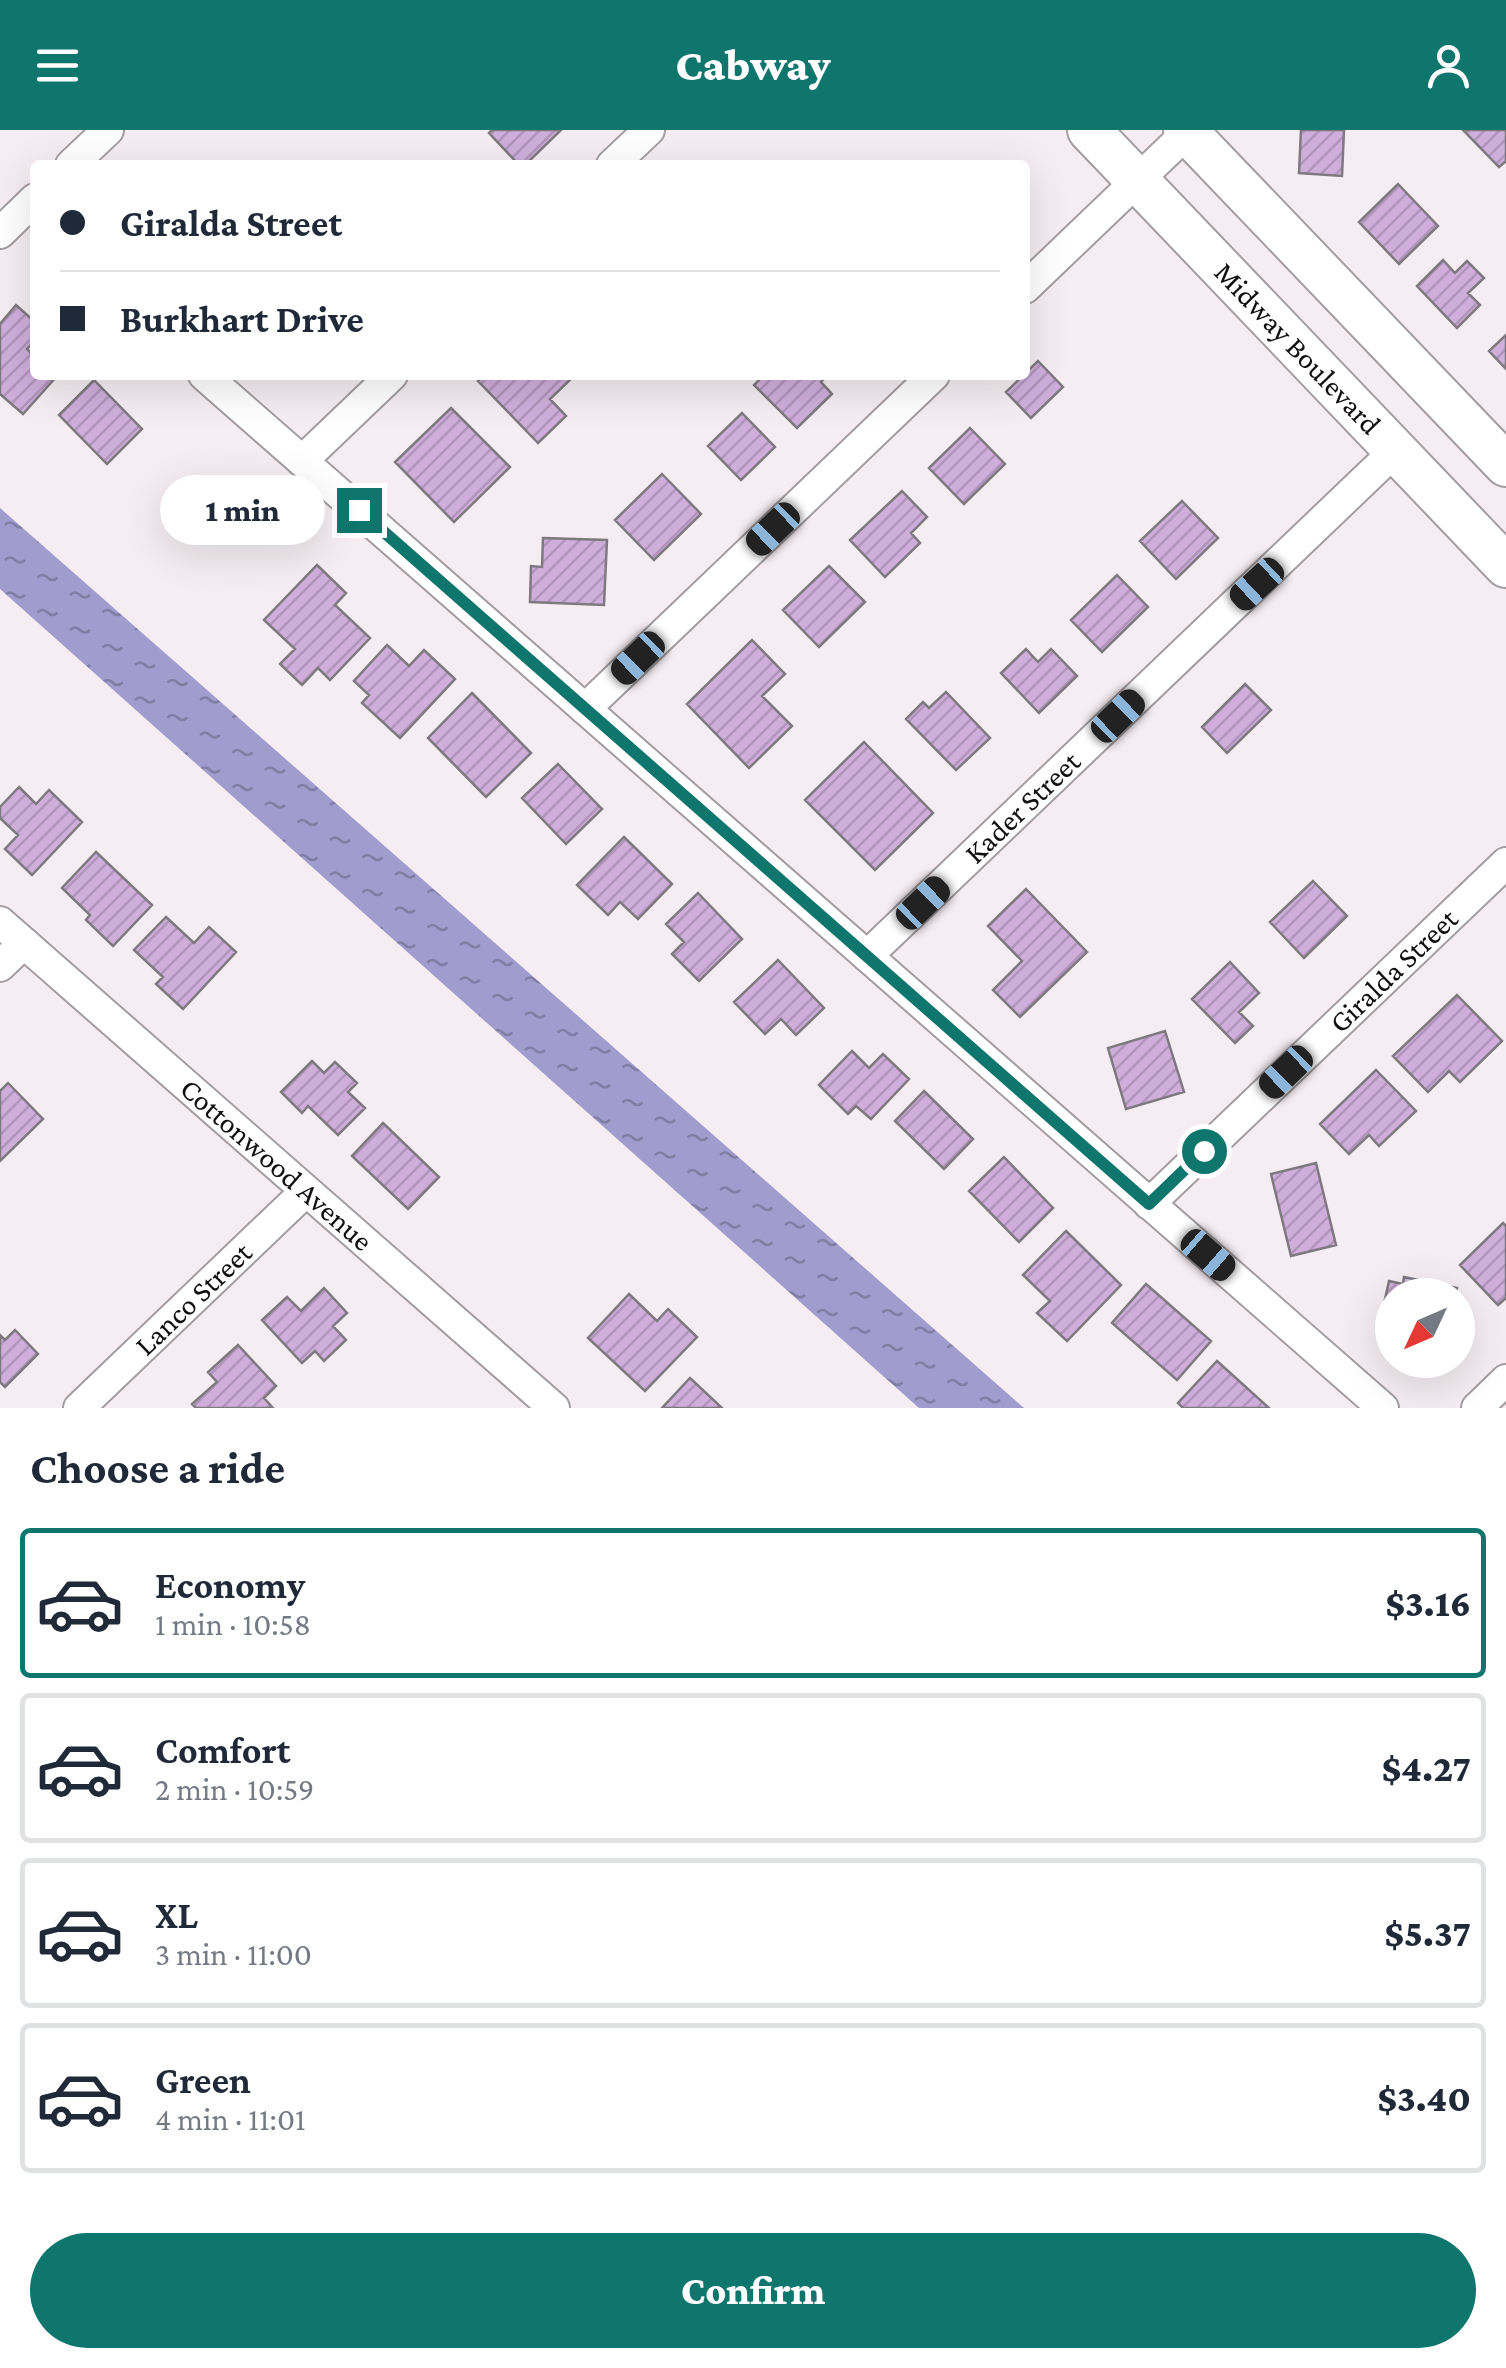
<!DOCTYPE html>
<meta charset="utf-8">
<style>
:root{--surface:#fff;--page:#f6f6f7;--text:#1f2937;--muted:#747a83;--line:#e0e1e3;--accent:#0f766e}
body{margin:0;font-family:"Crimson Pro",serif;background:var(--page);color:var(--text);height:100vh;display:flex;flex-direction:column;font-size:38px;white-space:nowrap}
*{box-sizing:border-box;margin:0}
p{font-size:32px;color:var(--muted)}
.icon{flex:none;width:55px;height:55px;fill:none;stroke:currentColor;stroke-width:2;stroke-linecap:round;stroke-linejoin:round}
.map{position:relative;height:1278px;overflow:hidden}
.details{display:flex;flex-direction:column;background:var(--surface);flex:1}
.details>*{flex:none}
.guide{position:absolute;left:30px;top:30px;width:1000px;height:220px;border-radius:10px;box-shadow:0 10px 40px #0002;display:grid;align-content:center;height:220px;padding:0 30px;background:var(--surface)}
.needle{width:65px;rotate:226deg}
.fabs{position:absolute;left:1375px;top:1148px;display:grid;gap:20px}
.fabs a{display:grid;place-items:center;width:100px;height:100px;border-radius:50%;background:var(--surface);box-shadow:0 10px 40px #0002;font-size:50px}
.end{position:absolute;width:45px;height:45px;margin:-22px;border:12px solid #0f766e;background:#fff;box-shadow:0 0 0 5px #fff}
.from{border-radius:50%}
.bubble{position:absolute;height:70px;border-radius:35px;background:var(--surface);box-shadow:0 10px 40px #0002;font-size:32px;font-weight:800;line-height:70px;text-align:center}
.car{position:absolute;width:30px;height:60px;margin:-30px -15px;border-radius:12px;box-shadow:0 0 8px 2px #0007;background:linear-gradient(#222 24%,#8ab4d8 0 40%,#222 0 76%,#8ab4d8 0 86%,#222 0)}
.guide b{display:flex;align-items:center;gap:35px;height:95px;font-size:38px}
.guide b+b{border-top:2px solid var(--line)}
.guide i{width:25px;height:25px;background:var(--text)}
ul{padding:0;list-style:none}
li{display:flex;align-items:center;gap:30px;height:150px;margin:0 20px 15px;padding:0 10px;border:5px solid var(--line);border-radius:10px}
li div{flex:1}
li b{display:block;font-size:38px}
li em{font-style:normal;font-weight:800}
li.on{border-color:var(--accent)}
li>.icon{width:90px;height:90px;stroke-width:1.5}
h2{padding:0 30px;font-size:45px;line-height:120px}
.button{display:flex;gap:20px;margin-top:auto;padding:20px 30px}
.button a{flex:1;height:115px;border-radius:60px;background:var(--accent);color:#fff;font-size:40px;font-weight:800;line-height:115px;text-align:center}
header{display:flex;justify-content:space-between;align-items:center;height:130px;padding:0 30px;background:var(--accent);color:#fff;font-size:45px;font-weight:800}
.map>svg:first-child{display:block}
</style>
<header><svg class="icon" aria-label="menu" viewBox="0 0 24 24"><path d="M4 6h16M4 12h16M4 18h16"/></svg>Cabway<svg class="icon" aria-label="person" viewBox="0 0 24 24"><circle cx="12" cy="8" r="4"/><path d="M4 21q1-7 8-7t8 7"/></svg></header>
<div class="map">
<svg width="1506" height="1278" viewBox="0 0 1506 1278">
<defs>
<pattern id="water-ripples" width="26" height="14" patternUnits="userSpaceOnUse" patternTransform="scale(2.5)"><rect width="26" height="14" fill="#a09cce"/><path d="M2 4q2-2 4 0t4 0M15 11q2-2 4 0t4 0" fill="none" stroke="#817ea6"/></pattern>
<pattern id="building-hatch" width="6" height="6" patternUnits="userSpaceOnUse" patternTransform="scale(2.5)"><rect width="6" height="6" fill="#cfaedb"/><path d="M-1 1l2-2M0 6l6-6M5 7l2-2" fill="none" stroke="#b194bb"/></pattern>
</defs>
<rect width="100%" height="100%" fill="#f5edf1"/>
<path fill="url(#water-ripples)" d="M0,378L1024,1278H919L0,459Z"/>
<path fill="url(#building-hatch)" stroke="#7e797f" stroke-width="2.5" d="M492,0H561L525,35H519L489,3Z
M1301,0H1344L1342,46L1299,43Z
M1463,0H1506V31L1499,37Z
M1398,54L1438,96L1399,134L1359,92Z
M1443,130L1455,143L1467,131L1484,148L1468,163L1480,175L1457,198L1417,156Z
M16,175L35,192V210L27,219L35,227V245L57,246L23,284L0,264V194Z
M1506,205V239L1489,221Z
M1038,231L1063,257L1031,288L1006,262Z
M484,245H575L550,269L566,286L538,313L478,251Z
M764,245H827L821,252L832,264L797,298L754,255Z
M94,250L142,299L107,334L59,285Z
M451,278L510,337L454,392L395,332Z
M742,283L775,317L741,350L708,316Z
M970,298L1005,334L964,374L929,338Z
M662,344L701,384L654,430L615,390Z
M902,361L927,387L911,403L920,413L885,447L850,410Z
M1182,371L1218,408L1176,449L1140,411Z
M543,408L607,410L604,475L530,472L531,436L542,437Z
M317,435L346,463L335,475L370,508L330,550L318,538L302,555L280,534L295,519L264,490Z
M829,436L865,472L819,517L783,480Z
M1117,445L1148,477L1102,522L1071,490Z
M752,510L785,544L762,566L792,596L749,638L687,574Z
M387,515L409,536L424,520L455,549L400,608L362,573L369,565L354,551Z
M1026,519L1038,532L1051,519L1077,546L1039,583L1001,543Z
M1245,554L1271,580L1227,623L1202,597Z
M946,562L990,608L956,640L906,589L923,572L929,578Z
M472,563L531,623L486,667L428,608Z
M864,612L933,683L875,740L805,670Z
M558,634L602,679L566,714L522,668Z
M19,657L36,674L49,660L82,692L32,745L5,719L18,705L0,688V677Z
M624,707L672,754L638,789L620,772L608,785L577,755Z
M96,722L152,775L113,816L86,790L90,785L62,758Z
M1313,751L1347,786L1304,828L1270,792Z
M1026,759L1087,822L1020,887L993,860L1022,831L988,796Z
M698,763L742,809L699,851L672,824L684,812L666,794Z
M166,787L194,813L209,797L236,822L183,879L156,854L163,847L134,820Z
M778,830L824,878L796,905L781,889L765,904L734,872Z
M1230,832L1259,863L1239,882L1253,896L1235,913L1192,869Z
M1457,865L1502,911L1460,952L1449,941L1428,962L1393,926Z
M1165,901L1184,962L1126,979L1108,918Z
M852,921L869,938L883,924L909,949L871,989L856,976L848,984L819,955Z
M312,931L324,943L335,932L357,953L348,962L365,978L338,1005L308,976L302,983L281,962Z
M1376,940L1416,981L1379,1016L1369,1005L1349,1024L1320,994Z
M8,953L43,989L0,1031V961Z
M924,961L973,1009L944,1039L895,991Z
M383,993L439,1047L408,1079L352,1026Z
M1004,1027L1053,1078L1019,1112L969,1061Z
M1316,1033L1336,1115L1291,1126L1271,1044Z
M1503,1093L1506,1096V1168L1498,1175L1460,1135Z
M1066,1101L1121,1155L1067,1211L1037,1183L1050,1171L1023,1145Z
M1404,1147L1457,1158L1455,1165H1392V1203L1378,1201L1389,1151L1403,1154Z
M1146,1154L1211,1211L1177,1250L1112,1193Z
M324,1158L347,1183L333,1196L346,1210L324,1231L315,1221L302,1233L262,1190L287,1167L301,1181Z
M629,1164L657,1191L668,1179L697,1207L645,1261L588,1208Z
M15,1200L38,1224L5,1257L0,1252V1205L5,1210Z
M238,1215L276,1256L264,1268L273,1278H196L192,1274L217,1252L208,1242Z
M1217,1231L1269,1278H1183L1178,1273Z
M690,1248L722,1278H662Z"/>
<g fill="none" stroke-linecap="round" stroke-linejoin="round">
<g stroke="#a49da0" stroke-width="34">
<g id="street">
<path d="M71,35L108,0"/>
<path d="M612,35L649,0"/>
<path d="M0,103L35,69"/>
<path d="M1025,158L1190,0"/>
<path d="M204,245L1383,1278"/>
<path d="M302,331L392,245"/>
<path d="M585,579L934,245"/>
<path id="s1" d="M0,792L554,1278"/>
<path id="s2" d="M867,826L1396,320"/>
<path d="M0,836L24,813"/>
<path id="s3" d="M1149,1074L1506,733"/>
<path id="s4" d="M79,1278L306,1061"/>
<path d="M1477,1278L1506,1250"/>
</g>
</g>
<g stroke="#a49da0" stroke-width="46">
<g id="secondary">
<path id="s5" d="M1089,0L1506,436"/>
<path d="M1185,0L1506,335"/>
</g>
</g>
<use href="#street" stroke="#fff" stroke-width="30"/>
<use href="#secondary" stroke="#fff" stroke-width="42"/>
</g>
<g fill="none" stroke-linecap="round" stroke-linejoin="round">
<path stroke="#0f766e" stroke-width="12" d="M359,380L1149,1074L1204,1021"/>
</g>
<g text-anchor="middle" stroke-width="8" stroke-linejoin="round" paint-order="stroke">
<g font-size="30" fill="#120f10" stroke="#fffcfd">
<text dy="10" stroke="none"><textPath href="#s5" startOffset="302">Midway Boulevard</textPath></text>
<text dy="10" stroke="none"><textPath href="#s2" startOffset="215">Kader Street</textPath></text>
<text dy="10" stroke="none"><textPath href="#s3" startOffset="338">Giralda Street</textPath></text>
<text dy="10" stroke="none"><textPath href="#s1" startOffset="368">Cottonwood Avenue</textPath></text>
<text dy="10" stroke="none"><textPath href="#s4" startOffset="158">Lanco Street</textPath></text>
</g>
</g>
</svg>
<div class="fabs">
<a><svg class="needle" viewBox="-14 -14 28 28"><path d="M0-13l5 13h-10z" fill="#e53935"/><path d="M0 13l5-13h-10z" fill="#747a83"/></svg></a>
</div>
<i class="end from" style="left:1204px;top:1021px"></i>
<i class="end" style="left:359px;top:380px"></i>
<div class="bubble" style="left:160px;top:345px;width:165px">1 min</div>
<i class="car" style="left:773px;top:399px;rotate:226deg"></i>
<i class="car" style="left:1257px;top:454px;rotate:227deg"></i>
<i class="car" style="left:638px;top:528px;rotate:226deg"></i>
<i class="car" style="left:1118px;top:586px;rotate:46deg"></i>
<i class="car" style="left:923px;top:773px;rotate:46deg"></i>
<i class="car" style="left:1286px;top:942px;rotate:226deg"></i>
<i class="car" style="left:1208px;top:1125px;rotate:131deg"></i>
<div class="guide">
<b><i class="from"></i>Giralda Street</b>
<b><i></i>Burkhart Drive</b>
</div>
</div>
<section class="details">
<h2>Choose a ride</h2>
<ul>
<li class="on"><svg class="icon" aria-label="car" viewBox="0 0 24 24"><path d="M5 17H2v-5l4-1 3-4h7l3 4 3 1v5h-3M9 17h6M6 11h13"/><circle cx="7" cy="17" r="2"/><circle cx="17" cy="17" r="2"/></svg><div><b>Economy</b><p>1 min · 10:58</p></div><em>$3.16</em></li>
<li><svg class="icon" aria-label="car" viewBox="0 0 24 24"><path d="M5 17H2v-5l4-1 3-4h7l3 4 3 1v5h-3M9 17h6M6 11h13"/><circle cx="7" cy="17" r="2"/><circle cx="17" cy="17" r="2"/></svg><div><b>Comfort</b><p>2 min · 10:59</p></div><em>$4.27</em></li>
<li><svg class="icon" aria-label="car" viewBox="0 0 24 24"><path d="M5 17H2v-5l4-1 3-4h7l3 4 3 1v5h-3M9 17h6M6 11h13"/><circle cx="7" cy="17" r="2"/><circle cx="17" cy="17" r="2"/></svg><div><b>XL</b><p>3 min · 11:00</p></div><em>$5.37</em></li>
<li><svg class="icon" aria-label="car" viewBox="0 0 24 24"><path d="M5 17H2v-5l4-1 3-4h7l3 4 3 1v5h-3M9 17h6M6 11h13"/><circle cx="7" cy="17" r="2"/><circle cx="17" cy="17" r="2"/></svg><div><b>Green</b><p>4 min · 11:01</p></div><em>$3.40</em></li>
</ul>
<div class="button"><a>Confirm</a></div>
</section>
